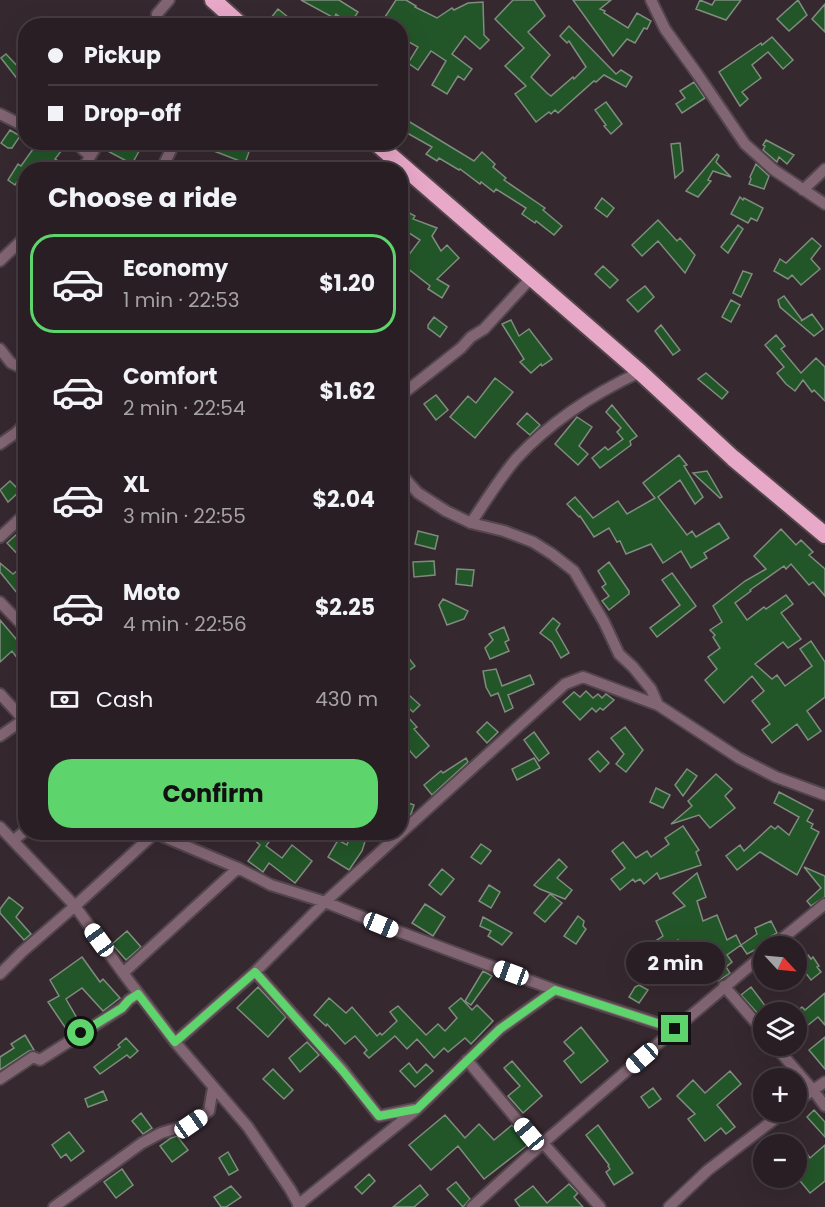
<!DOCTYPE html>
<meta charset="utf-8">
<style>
:root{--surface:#281e23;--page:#30272b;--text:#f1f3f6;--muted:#a5a2a6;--line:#443c41;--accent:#5ed56c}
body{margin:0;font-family:Poppins,sans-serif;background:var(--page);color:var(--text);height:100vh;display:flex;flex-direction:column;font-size:22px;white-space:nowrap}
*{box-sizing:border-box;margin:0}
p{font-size:20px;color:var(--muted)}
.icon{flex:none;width:33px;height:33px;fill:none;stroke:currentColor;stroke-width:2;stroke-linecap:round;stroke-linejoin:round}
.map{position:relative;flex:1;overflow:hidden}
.sheet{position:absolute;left:18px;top:162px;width:390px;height:678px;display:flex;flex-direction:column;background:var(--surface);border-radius:24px;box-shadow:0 6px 24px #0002,0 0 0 2px var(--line)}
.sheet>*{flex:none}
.banner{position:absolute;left:18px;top:18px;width:390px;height:132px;border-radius:24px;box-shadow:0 6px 24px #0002,0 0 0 2px var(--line);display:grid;align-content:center;height:132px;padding:0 30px;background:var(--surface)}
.needle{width:39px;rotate:116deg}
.controls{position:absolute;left:753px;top:936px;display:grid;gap:12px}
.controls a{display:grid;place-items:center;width:54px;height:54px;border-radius:50%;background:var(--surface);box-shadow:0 6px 24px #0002,0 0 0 2px var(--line);font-size:30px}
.end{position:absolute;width:27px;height:27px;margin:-14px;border:8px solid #5ed56c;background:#111;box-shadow:0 0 0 3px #111}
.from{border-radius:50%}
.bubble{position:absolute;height:42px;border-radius:21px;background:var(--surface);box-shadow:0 6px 24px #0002,0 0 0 2px var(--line);font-size:20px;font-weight:700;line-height:42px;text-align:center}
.car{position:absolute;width:18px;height:36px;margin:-18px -9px;border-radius:8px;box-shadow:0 0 4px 2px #0007;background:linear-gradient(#fff 24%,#345 0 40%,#fff 0 76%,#345 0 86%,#fff 0)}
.banner b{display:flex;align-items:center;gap:21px;height:57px;font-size:22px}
.banner b+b{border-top:2px solid var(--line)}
.banner i{width:15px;height:15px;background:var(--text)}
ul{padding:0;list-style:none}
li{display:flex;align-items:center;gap:18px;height:99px;margin:0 12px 9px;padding:0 18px;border:3px solid transparent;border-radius:24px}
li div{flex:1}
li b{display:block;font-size:22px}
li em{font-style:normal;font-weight:700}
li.selected{border-color:var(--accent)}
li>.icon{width:54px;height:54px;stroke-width:1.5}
h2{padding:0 30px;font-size:27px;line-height:72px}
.pay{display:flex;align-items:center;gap:15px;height:66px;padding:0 30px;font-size:22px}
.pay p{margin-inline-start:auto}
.primary-button{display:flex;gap:12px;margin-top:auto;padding:12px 30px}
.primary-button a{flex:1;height:69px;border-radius:24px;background:var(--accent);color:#111;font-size:24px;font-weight:700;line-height:69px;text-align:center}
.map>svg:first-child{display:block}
</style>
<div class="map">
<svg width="825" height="1207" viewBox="0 0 825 1207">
<rect width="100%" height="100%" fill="#36282f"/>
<path fill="#225628" stroke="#7f8c7f" stroke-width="1.5" d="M301,0H339L358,12L350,24L336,14L334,18Z
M396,0H406L416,6L415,7L437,18L452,8L454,10L468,3L483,2L484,35L489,40L480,49L465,36L452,54L472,69L464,80L458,76L447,94L432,85L446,61L431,51L418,70L408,63L418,47L400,37V26H392L383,20Z
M513,0H534L545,16L528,32L550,55L531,77L547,93L551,96L573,77L574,79L586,67L569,41L567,43L560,36L569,26L616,74L621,70L632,77L626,87L604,75L596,82L594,81L558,113L555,110L551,114L549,112L536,122L515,94L526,86L505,66L524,48L495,19Z
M573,0H611L600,9L605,11L604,13L628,28L637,13L651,21L647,29L644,28L635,43L627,39L613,56Z
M700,0L712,5L715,0H741L726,20L696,9Z
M798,0L807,15L789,31L777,19Z
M825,4V32L812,19Z
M278,9L299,26H280L270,19Z
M772,37L793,60L783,69L768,52L752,65L761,78L742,92L748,99L740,106L719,72L761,43L762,45Z
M6,54L21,70L26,67V90L1,58Z
M694,82L705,98L682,113L676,104L685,98L680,91Z
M606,102L622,124L611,134L604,126L606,125L595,110Z
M400,116L474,161L482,152L495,164L493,167L506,178L504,180L545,208L543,210L562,226L554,235L536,221L535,223L522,214L526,208L496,189L494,192L481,182L480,184L460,169L459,170L439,158L437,161L426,154L432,147L400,129Z
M10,130L20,136L12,148H8L1,143Z
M766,140L794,155L787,164L779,157L777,162L763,150L765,146L763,145Z
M38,142H68L55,159L72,170H25L15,185L8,180L18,164L21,166Z
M106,142H144L132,164L104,149Z
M218,142H231L250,149L245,163L214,151Z
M680,143L683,171L675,178L671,144Z
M717,154L719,156L716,162L731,177L713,171L708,180L711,181L698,197L686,191Z
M756,164L769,176L764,189L749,184L751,179L750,177Z
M740,197L743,200L744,198L763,208L757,221L751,218L748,223L731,214Z
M602,198L614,208L607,217L595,208Z
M400,208L415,216L413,219L437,228L432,236L441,251L447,245L459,258L437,279L449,286L442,298L428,289L430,286L402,264L420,240L400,227Z
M658,220L677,241L680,238L695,255L685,273L658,241L642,256L632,245Z
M738,225L743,229L728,253L721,247Z
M812,238L821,246L811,259L820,269L801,285L792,275L788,279L774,271L780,259L786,263Z
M603,266L618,280L610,288L595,274Z
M743,271L752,274L741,297L733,293Z
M645,286L654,297L638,312L627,300Z
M784,296L802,320L801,321L812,314L823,329L814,336L780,307L778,300Z
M731,300L740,305L731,322L722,317Z
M434,317L447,327L440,337L428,328V325Z
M511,320L519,336L529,329L552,359L542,366L541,364L531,373L520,362L524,359L502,324Z
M661,325L680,350L673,355L655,331Z
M776,335L785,346L781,349L801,373L816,358L825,367V401L814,390L812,392L803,380L795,391L786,384L777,373L784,367L765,345Z
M706,373L728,392L722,399L698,379Z
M495,378L513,392L475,438L450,417L468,396L476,403Z
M436,395L448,410L436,420L424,404Z
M612,405L637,436L630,441L631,445L600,468L592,458L605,447L608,450L623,439L617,432L621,428L606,412Z
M527,413L540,425L530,435L517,424Z
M577,417L592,427L579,446L588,454L578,465L555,444Z
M679,455L687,465L684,466L703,497L695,504L680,480L658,497L687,535L692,531L696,537L719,523L729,538L704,553L707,558L691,568L681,551L663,563L651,544L626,554L620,541L617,542L609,528L594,537L580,516L579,517L567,504L575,497L593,518L618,501L627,514L655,498L643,483Z
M707,471L722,497L720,498L693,473Z
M10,481L20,491L8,502L0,490Z
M26,526V563L7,543Z
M781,529L796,545L801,540L813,552L809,555L825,569V596L813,582L809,585L791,564L786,569L784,566L750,590L751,591L735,603L747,620L764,607L766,609L786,595L793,604L781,613L801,639L788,648L783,642L755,664L772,679L777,675L785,686L812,666L800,649L811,641L825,662V697L807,711L821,731L808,740L797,724L772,743L762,730L770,724L752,701L764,691L752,676L724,703L705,680L717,669L708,657L720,648L713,637L715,635L710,630L722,622L713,606L745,581L766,569L754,556Z
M418,531L438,536L435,549L415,544Z
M434,561L435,575L414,577L413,562Z
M609,562L629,591V594L609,610L602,601L609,596L602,587L606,584L598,571Z
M0,563L13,574L18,570L26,579V604L0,572Z
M457,569L474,570L472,586L456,584Z
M672,573L696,606L657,637L650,628L680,605L662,580Z
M443,599L468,611L464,619L447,625L439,605Z
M553,618L560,624L556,630L569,653L561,658L552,642L540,633Z
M0,620L17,640L26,636V670L12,651L0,662Z
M504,627L509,640L505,642L509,651L490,659L485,648L493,640L489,634Z
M400,647L415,666L400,677Z
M496,669L502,686L530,675L534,684L508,695L513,708L505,712L498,693L491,696L486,687L483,671Z
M400,687L420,705L413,712L400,700Z
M586,691L593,698L598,694L602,698L606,694L614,700L603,710L600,708L596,712L592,708L580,720L563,702L574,692L580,697Z
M407,716L417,727L414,729L429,746L416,758L410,751L400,759V722Z
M487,722L498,732L487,743L477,732Z
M625,727L643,750L626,772L616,764L624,754L611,738Z
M534,732L549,753L539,761L524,740Z
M598,751L609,763L600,772L589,759Z
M466,758L468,762L432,795L424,785L441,771L443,773Z
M534,758L540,768L517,780L512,769Z
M687,769L697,776L683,796L675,785Z
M716,774L732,789L725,796L735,808L710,828L699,815L671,824L692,806L688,801Z
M656,788L670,795L663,808L650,802Z
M779,792L813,810L807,821L813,824L811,828L819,832L797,875L760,852L737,870L726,856L740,845L744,851L771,826L775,829L778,826L789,835L799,817L774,803Z
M400,800L414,805L411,814L400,823Z
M683,826L699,850L696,852L701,865L660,879L657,873L644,884L640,879L635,882L633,879L620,890L611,879L625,868L612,851L623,842L636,858L647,851L651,857L669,844L665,838Z
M245,832H276L266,846L282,858L292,845L312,861L295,883L269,863L263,872L248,861L260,845Z
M351,832L367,835L362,851L349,870L328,857L338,840L347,845Z
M481,844L491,851L481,864L471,857Z
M559,859L567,867L557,878L572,890L565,899L540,889L534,885Z
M804,867L825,876V897L811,906L807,901L821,888Z
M442,869L454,879L441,895L429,885Z
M697,873L706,897L697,901L703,921L717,915L727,940L736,935L741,945L757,934L755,928L771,921L777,933L768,938L766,944L747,954L741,945L727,955L732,962L726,967L730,973L718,981L712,971L693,981L681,960L686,957L678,940L664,950L657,940L663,936L656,921L685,906L673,893Z
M489,885L500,892L491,908L479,901Z
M550,894L562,903L545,922L534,913Z
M9,897L23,908L16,917L31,934L24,940L0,913V909Z
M425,904L445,917L433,936L412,923Z
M578,916L584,921L583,926L586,929L576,944L564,936Z
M483,917L512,933L502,945L488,936L491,931L480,926Z
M127,931L141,947L126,960L112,944Z
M808,955L811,959L813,957L819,966L817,967L821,972L811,980L798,963Z
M82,957L100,982L103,979L120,998L103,1011L82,988L66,999L81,1025L69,1033L48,1002L59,996L50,980Z
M483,971L492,976L471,1005L465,1001Z
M639,985L648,990L639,1003L629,997L635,987Z
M258,987L286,1017L268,1037L237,1008Z
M751,987L769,1011L764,1012L761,1017L741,995Z
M825,993V1025L818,1017L796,1035V1012L802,1007L805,1010Z
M329,998L346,1013L352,1007L377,1036L380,1033L382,1035L397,1021L390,1012L398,1006L426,1035L438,1024L445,1031L457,1018L449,1008L461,998L472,1010L477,1005L493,1021L471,1044L465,1038L448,1052L444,1048L434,1058L417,1039L407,1049L395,1036L369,1058L364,1053L367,1050L355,1036L345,1044L327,1024L326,1026L314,1015Z
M581,1027L608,1061L581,1083L564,1061L574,1053L564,1042Z
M25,1035L34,1050L29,1051L0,1070V1057L14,1048L11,1044Z
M825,1037V1069L809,1050Z
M126,1038L138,1051L130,1058L127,1055L100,1074L94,1067L120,1047L118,1045Z
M307,1042L319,1055L300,1072L289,1058Z
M512,1061L542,1096L523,1113L508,1096L520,1086L504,1068Z
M409,1063L417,1073L426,1064L433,1071L415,1087L400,1071Z
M273,1069L293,1090L284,1099L263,1079Z
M730,1071L741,1084L717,1105L735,1127L726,1134L721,1128L705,1141L688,1119L695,1114L677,1096L693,1080L705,1093Z
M653,1088L661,1099L649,1108L641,1097Z
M103,1091L107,1100L88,1107L85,1099Z
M814,1110L825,1122V1137L807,1117Z
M141,1113L152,1128L143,1134L132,1121Z
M445,1115L465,1138L479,1124L494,1140L512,1125L529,1144L484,1179L458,1146L431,1170L409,1145Z
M598,1125L633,1173L614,1185L606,1172L610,1169L608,1166L609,1165L586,1135Z
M69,1132L84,1151L71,1161L66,1154L61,1158L52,1145Z
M177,1136L188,1150L172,1162L160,1146L171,1138Z
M825,1145V1181L810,1193L796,1176V1159L805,1151L810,1158Z
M228,1152L238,1170L229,1175L219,1158Z
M122,1169L133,1185L116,1198L104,1182Z
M369,1174L375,1181L362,1194L355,1187Z
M456,1182L470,1199L463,1207L447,1189Z
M569,1184L578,1193L574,1197L583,1207H520L515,1200L533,1186L547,1203Z
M420,1185L428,1195L414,1207H393Z
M231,1186L241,1197L226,1207H221L214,1197Z"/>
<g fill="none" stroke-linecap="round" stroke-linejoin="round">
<g stroke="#52454b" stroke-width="14">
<path id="minor" d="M651,0L665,29L698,75L745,144L774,170L825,204
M160,26L157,21V14L169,0
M0,114L26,127
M75,142L90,156
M82,170L99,142
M161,170L175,142
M803,190L825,169
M0,261L26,236
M0,349L11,363L26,370
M400,396L461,348L471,337L484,329L531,278
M17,432L26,442
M0,444L17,432L26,422
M400,473L418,493L446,511L471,523L504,531L533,542L552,554L574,571L604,622L619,654L633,667L651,689L658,705
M471,523C485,502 499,479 516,459C550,422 595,393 640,372
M0,537L26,513
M0,602L26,629
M0,694L24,720
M0,736L26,718
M0,827L75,906L22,952L0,974
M155,833L238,868L271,885L325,902L400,932L555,990L675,1029L764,954
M14,840L26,830
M238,868L123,973L175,1042L248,1127L290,1189L300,1207
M773,946L825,904
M255,972L343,1070L379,1116L413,1109
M123,973L75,906L156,832
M724,986L764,1032
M175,1042L255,972L325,902L565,684L583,677L658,705L739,758L776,777L825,795
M775,1046L813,1090L825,1082
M467,1060L529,1134L543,1143L600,1207
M0,1079L33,1057L40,1060L122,1008L129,1000L138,994
M796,1102L813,1090L825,1106
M298,1205L417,1109L500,1029L555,990
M54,1207L142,1143L161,1133L191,1124L209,1111L213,1088
M472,1207L543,1143L675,1029
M669,1207L708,1170L784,1112"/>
</g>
<g stroke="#52454b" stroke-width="20">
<path id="trunk" d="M213,0L242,26
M375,142L640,372L733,458L825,535"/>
</g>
<use href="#minor" stroke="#826573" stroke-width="10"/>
<use href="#trunk" stroke="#e8a8c8" stroke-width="16"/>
</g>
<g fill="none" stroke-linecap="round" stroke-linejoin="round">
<path stroke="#5ed56c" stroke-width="8" d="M81,1033L122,1008L129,1000L138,994L175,1042L255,972L342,1070L379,1116L417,1109L500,1029L555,990L675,1029"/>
</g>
</svg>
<div class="controls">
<a><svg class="needle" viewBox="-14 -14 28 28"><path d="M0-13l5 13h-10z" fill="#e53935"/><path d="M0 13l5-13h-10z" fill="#a5a2a6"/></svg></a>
<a><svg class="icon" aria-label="layers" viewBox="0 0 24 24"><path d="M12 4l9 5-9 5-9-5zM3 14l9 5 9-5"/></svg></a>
<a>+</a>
<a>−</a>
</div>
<i class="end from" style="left:81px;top:1033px"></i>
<i class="end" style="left:675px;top:1029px"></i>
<div class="bubble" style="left:626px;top:942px;width:99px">2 min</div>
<i class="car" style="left:381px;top:925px;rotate:112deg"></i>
<i class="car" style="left:99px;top:940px;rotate:324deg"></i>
<i class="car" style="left:511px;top:973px;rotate:290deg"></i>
<i class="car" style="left:642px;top:1058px;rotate:229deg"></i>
<i class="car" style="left:191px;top:1124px;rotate:55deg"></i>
<i class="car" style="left:529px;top:1134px;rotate:320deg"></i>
<div class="banner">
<b><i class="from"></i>Pickup</b>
<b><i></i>Drop-off</b>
</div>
<section class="sheet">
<h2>Choose a ride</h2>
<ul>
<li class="selected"><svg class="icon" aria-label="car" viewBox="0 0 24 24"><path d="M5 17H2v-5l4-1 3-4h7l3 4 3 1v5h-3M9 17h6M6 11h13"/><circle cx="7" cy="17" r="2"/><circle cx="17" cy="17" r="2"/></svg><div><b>Economy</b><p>1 min · 22:53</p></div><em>$1.20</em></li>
<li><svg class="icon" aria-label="car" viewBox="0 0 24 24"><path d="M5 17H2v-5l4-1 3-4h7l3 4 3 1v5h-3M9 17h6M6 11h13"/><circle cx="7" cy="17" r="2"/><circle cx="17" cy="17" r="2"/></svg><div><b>Comfort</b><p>2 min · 22:54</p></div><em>$1.62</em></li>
<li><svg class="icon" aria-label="car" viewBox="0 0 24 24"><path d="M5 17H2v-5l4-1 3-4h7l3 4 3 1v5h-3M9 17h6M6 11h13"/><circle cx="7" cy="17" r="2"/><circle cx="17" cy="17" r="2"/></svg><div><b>XL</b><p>3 min · 22:55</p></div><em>$2.04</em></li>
<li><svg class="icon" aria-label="car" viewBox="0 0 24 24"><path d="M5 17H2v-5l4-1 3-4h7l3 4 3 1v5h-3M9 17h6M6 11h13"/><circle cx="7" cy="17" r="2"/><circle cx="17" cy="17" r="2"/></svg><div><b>Moto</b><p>4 min · 22:56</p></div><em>$2.25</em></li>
</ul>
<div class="pay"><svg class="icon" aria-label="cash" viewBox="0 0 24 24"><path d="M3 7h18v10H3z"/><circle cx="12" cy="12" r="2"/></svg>Cash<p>430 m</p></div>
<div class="primary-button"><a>Confirm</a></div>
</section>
</div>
